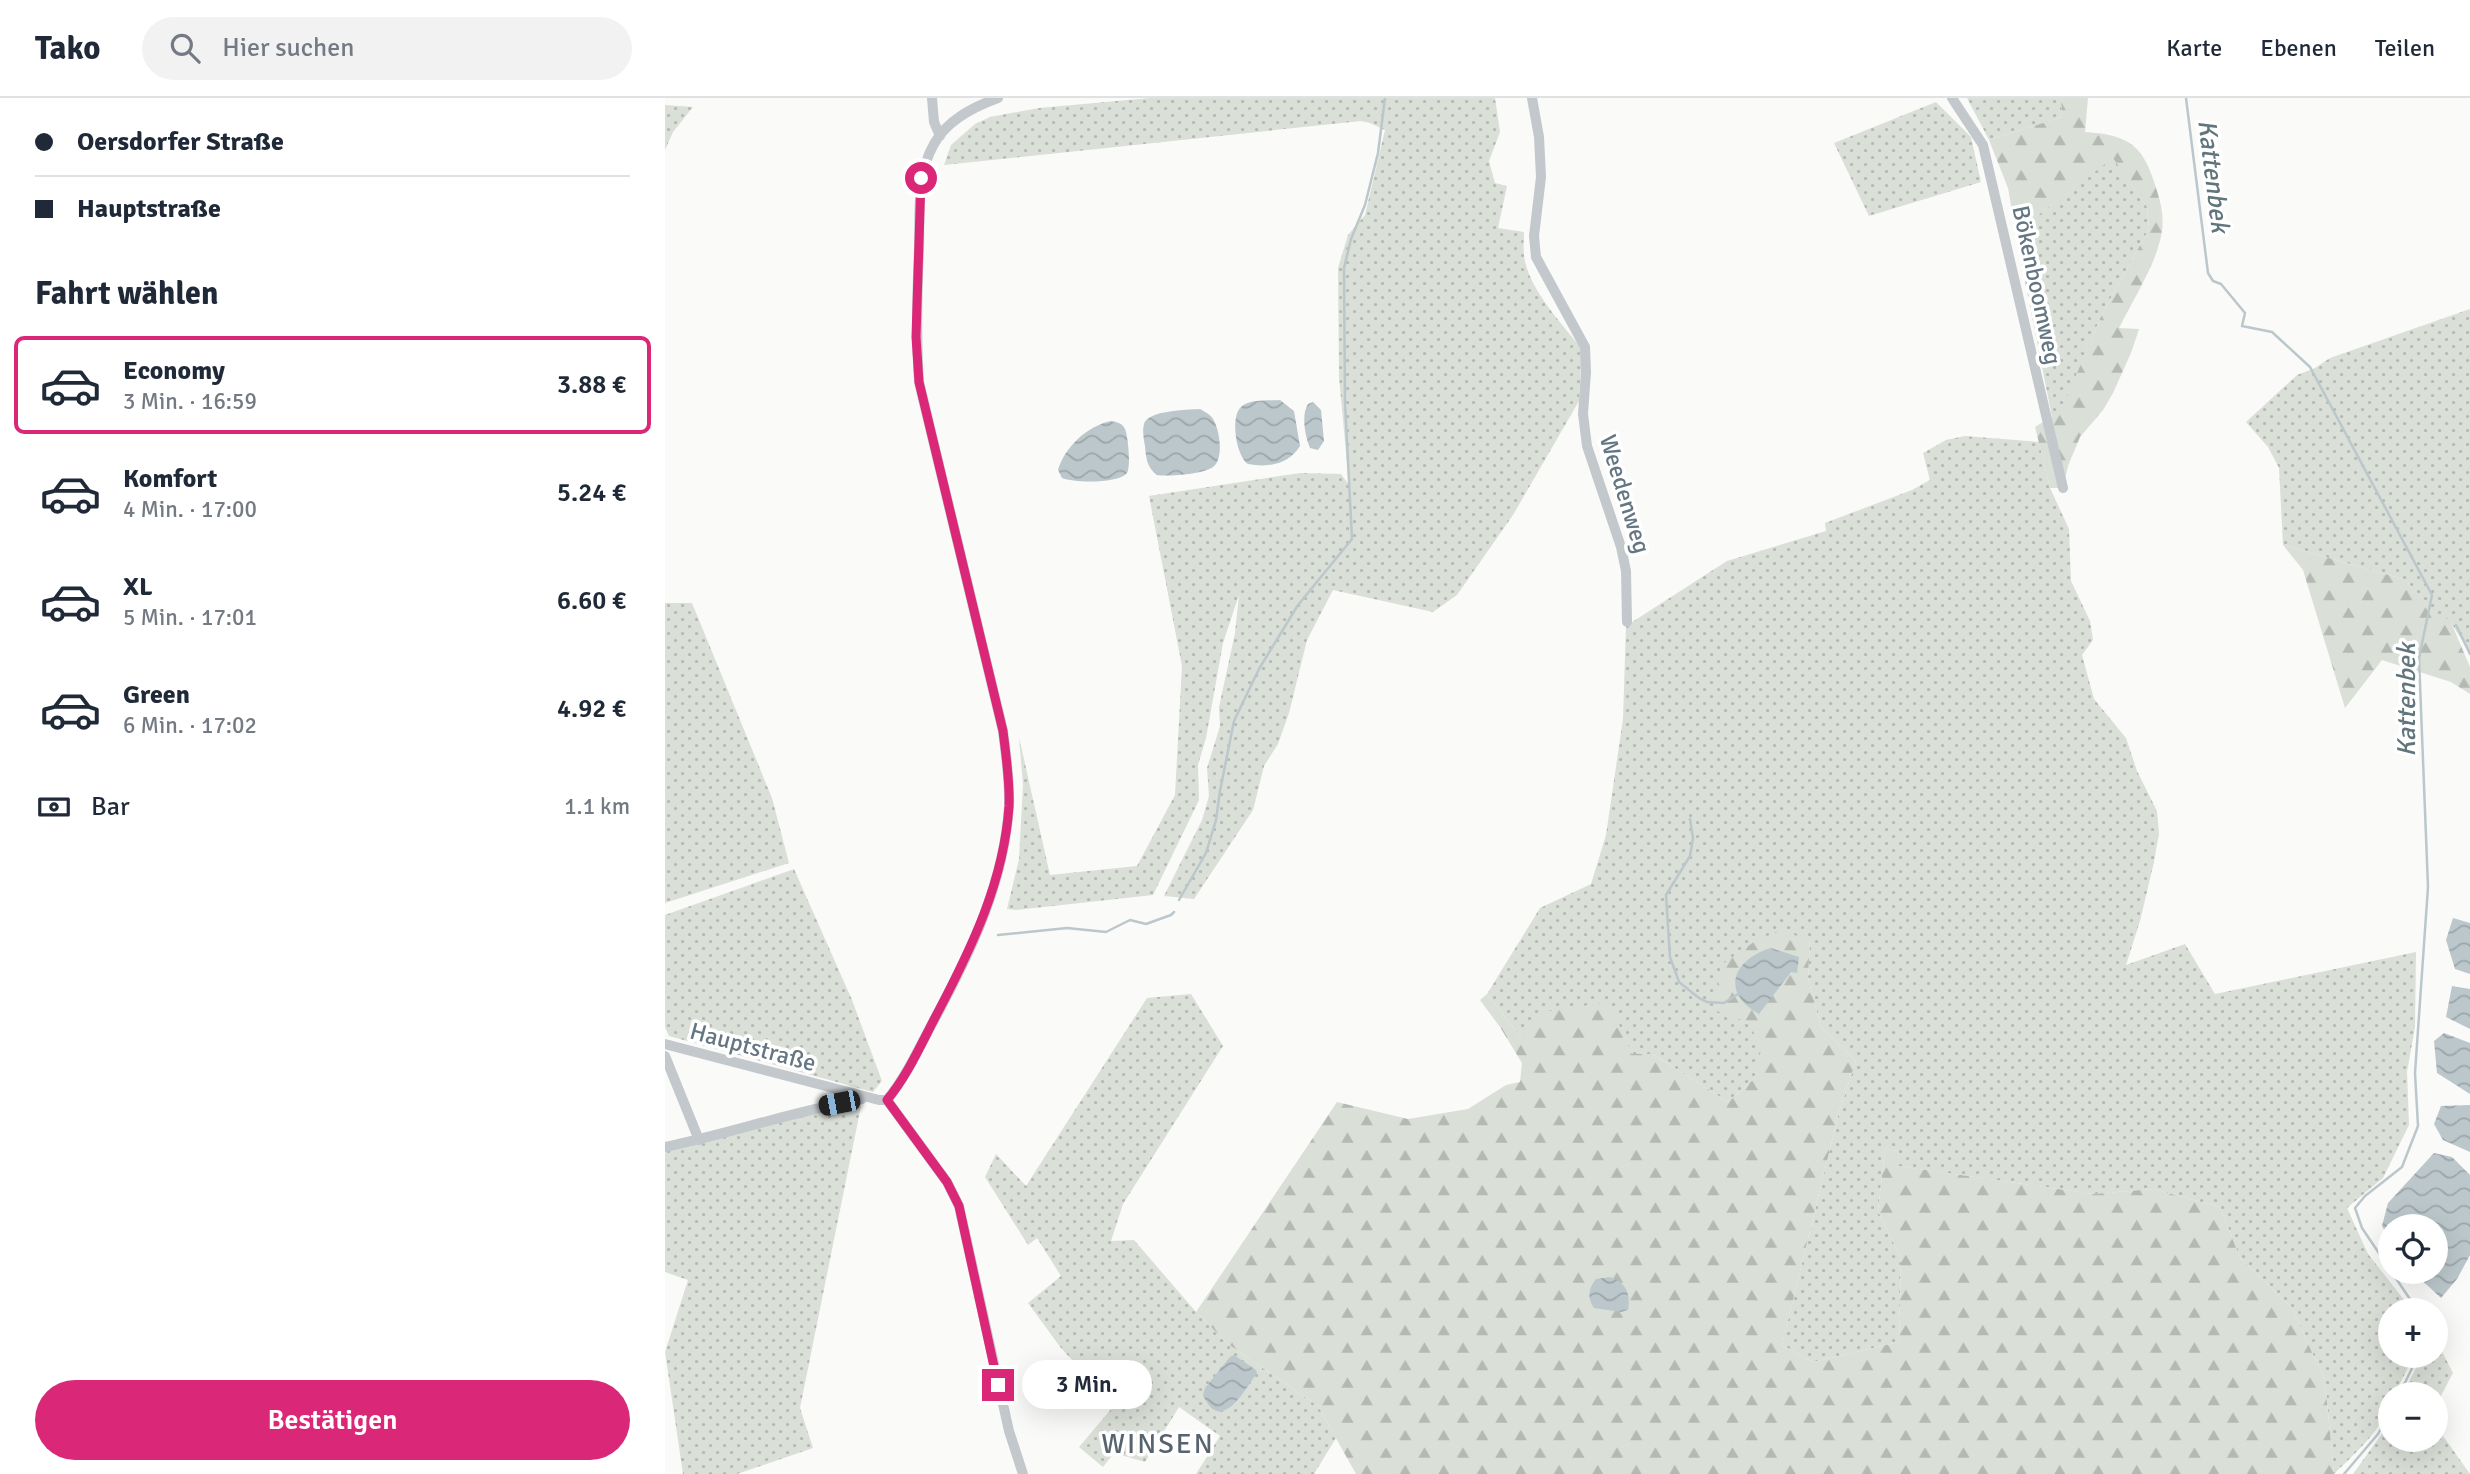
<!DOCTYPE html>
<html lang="de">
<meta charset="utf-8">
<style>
:root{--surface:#fff;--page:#f2f2f3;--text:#1f2937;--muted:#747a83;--line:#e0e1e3;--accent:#db2777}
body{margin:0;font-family:Signika,sans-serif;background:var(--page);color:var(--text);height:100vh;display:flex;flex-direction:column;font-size:26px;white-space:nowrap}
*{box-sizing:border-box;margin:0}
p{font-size:23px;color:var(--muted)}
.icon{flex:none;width:38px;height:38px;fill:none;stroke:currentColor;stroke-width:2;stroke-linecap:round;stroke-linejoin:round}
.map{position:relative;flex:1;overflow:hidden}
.drawer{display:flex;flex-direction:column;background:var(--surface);width:665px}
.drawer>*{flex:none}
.guide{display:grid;align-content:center;height:154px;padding:0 35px;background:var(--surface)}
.tools{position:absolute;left:1713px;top:1116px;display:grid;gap:14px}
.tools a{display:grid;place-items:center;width:70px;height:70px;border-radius:50%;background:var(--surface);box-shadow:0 7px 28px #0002;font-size:35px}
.end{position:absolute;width:32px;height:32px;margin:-16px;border:9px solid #db2777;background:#fff;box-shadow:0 0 0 4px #fff}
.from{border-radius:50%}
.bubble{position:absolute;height:49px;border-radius:24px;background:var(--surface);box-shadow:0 7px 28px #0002;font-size:23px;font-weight:600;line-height:49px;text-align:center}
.car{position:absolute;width:21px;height:42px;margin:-21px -10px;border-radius:9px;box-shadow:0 0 5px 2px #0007;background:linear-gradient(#222 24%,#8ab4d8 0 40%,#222 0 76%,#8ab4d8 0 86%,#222 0)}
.guide b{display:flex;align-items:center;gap:24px;height:66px;font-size:26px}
.guide b+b{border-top:2px solid var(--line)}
.guide i{width:18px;height:18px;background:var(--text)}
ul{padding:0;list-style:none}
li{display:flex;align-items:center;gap:21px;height:98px;margin:0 14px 10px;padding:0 21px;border:4px solid transparent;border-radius:10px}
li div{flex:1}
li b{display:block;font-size:26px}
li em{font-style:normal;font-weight:600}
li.active{border-color:var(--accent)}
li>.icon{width:63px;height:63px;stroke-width:1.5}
h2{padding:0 35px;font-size:32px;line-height:84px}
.pay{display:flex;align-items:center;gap:18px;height:77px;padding:0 35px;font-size:26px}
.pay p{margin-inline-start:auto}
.button{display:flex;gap:14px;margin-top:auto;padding:14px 35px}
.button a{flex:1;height:80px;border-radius:42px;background:var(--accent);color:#fff;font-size:28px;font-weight:600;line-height:80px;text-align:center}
header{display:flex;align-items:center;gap:42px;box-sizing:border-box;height:98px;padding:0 35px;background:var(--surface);border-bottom:2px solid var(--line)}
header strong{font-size:33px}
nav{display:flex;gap:38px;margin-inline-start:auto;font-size:24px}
.search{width:490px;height:63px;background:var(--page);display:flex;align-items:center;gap:18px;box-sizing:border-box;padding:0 24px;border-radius:38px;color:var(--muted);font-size:26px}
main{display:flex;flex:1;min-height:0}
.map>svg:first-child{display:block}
</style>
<header>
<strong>Tako</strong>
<div class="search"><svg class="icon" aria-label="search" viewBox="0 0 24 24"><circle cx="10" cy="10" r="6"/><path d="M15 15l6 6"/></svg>Hier suchen</div>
<nav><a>Karte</a><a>Ebenen</a><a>Teilen</a></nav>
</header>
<main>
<section class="drawer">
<div class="guide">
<b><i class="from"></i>Oersdorfer Straße</b>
<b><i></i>Hauptstraße</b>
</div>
<h2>Fahrt wählen</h2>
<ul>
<li class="active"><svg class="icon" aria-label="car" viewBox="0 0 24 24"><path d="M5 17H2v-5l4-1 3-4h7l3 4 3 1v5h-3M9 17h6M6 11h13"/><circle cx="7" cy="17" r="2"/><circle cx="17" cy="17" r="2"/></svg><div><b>Economy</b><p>3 Min. · 16:59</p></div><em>3.88 €</em></li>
<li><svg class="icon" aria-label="car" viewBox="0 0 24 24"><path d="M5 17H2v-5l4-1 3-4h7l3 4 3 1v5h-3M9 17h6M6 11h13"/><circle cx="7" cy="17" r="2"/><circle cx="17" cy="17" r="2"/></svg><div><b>Komfort</b><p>4 Min. · 17:00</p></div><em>5.24 €</em></li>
<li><svg class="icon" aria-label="car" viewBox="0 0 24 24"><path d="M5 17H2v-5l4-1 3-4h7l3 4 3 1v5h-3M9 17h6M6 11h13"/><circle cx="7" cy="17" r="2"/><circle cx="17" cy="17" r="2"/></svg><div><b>XL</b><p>5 Min. · 17:01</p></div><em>6.60 €</em></li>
<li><svg class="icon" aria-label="car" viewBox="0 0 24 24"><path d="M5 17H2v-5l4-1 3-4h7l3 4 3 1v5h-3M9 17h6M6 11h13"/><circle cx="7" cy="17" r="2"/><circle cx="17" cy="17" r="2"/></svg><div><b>Green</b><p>6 Min. · 17:02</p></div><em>4.92 €</em></li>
</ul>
<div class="pay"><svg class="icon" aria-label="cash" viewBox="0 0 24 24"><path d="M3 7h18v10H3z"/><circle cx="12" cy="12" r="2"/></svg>Bar<p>1.1 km</p></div>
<div class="button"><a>Bestätigen</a></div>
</section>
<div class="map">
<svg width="1805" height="1376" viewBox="0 0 1805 1376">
<defs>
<pattern id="grass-dots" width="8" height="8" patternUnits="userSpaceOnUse" patternTransform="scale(1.75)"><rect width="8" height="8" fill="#dadfd7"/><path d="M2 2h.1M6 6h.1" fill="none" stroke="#b4b9b4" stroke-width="1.8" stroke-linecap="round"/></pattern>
<pattern id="forest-firs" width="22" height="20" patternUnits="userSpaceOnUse" patternTransform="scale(1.75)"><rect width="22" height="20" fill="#dadfd7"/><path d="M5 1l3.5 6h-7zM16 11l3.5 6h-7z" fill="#b4b9b4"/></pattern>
<pattern id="water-waves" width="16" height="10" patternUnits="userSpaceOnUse" patternTransform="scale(1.75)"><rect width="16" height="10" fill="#bbc7cb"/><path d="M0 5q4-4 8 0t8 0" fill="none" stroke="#9ca6aa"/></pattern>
</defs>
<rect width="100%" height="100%" fill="#fafaf8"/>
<path fill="url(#grass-dots)" d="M485,0H830L835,34L824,63L830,85L842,88L833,130L859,134C859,142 858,149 859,157C862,189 897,226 917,251L914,303L848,417L792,497L768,514L668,492L642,542L624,615L613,646L599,668L588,712L529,801L499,798L537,722L544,698L542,670L555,628L554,609L570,535L574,497L558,545L541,640L533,667L534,702L488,797L351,812L342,811L354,761L358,687L354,639L385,777L472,768L510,697L517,568L484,398L635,375L676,376L684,387L674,279L673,170L683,137L700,117L720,32L705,25L696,23L279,67L286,47L310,26L325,19L374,10Z
M1302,0H1396L1397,19L1324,42Z
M1271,4L1306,39L1316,84L1204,118L1169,45Z
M0,7L28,9L8,34L0,52Z
M1448,59L1482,109L1484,131L1437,216L1396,314L1387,319L1354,154L1368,121Z
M1805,211V555L1785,523L1769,516L1741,482L1618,447L1614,370L1603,349L1581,324L1632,277L1650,270L1665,260Z
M1300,338L1374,344L1385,390L1404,431L1406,483L1425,523L1428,542L1417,557L1429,601L1461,640L1472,673L1492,713L1494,735L1489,764L1475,823L1461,867L1520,846L1550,896L1751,854L1750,929L1742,974L1744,1027L1718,1080L1682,1110L1703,1156L1748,1213H1726V1258H1749L1729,1297H1726C1725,1326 1688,1357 1669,1376L1660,1283L1627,1210L1575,1160L1555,1109L1488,1091L1428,1096L1232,1068L1234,1053L1220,1051L1213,1113L1236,1160L1234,1244L1148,1264L1117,1247L1174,1014L1191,963L1156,929L1143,880L1145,840L1082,924L1098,948L1089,981L1063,1004L988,956H967L857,941L822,896L875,810L926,786L941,737L958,621L961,528L1062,463L1161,433L1160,425L1247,392L1265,382L1258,355L1281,342Z
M0,505H27L107,700L124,765L0,805Z
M129,771L187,902L217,983L208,994L4,938L0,929V817Z
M526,896L558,948L458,1106L446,1143L469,1142L531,1214L563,1246L653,1308L671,1340L649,1376H531L555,1338L514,1309L480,1364L449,1355L438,1369L414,1349L453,1303L428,1269L419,1275L396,1250L363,1205L396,1178L372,1140L363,1147L320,1079L331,1056L361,1088L482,900Z
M196,1008L135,1310L148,1350L72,1376H18L0,1254L23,1182L0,1174V1052L160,1012Z
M1771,1242L1788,1275L1771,1307V1297H1737L1757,1258H1771Z
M1725,1319L1726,1342H1771V1328L1805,1376H1688L1716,1337Z"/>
<path fill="url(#forest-firs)" d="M1396,0H1423L1420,34C1467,37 1479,49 1492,93C1498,112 1500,127 1494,146C1488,170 1466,206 1454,230L1474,231L1466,255L1448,295L1438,312L1415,339L1403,368L1398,390H1385L1370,329L1396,313L1437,216L1484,131L1482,109L1448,60L1368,121L1354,154L1343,90L1324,42L1397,19Z
M1618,447L1741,482L1769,515L1785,522L1805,569V596L1786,584L1717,562L1680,610L1638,472Z
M1111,834L1145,840L1143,880L1156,929L1191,963L1174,1014L1117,1247L1148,1264L1234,1244L1236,1160L1213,1113L1220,1051L1234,1053L1233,1068L1428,1096L1488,1091L1555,1109L1575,1160L1627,1210L1660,1283L1669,1376H691L653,1308L563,1246L531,1214L672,1004L743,1021L803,1011L841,987L855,984L857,965L835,929L815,902L822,896L857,941L871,915L944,904L967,956H988L1063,1004L1089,981L1097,948L1082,924L1049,912L1056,867L1089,844Z"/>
<path fill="url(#water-waves)" d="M615,302L629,313L635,348C624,366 604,370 583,366C571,358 565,319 576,309C584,301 604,303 615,302Z
M648,304L656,312L659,343L653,352L645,350C640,338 636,317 643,306Z
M535,311C540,314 545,316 548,321C555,332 559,361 548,369C539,376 502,379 492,377C482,369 481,361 480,348C479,342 477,333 479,326C483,312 522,312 535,311Z
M446,323C452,324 457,325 460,331C463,338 466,368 462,375C453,386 409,385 397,380L393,372C400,349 422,328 446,323Z
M1788,820L1805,825V876L1790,871L1781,842Z
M1106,850L1134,859L1132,875L1126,874L1094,916C1054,894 1069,861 1106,850Z
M1787,888L1805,891V931L1781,919Z
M1779,935L1805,945V996L1772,975L1769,943Z
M1805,1007V1054L1778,1042L1769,1026L1776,1008Z
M1769,1055L1787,1059L1805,1077V1157L1792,1181L1776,1200L1748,1174H1771V1129H1726L1725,1142L1717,1128L1723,1105Z
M945,1179C961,1184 966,1196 963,1212L956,1214L929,1210C922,1199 923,1191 931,1181Z
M569,1257L591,1272L592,1275C578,1294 556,1337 538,1297L540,1290L565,1259Z"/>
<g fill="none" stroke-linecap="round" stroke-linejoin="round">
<path stroke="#bbc7cb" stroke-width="2.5" d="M1521,0L1543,175L1548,183L1556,186L1580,215L1577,228L1607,234L1645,269L1767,497L1754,560L1763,789L1750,975L1753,1028L1737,1069L1700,1098L1690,1110L1697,1130L1753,1213
M1791,527L1805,556
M1025,721L1028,740L1025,758L1001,797L1005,859L1014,884L1034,900L1042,904L1059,905L1073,896
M514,802L541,755L551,722L555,693L569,623L594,571L633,507L687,441L680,305L679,170L686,141L700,107L713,55L720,0
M333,837L402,830L441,834L465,822L481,826L506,817L509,814
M1734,1297L1753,1258
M1679,1376L1713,1336L1726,1313"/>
<path stroke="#c3c8cc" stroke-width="10" d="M267,0L269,24L275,38
M867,0L874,39L876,79L869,138L871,159L920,249L921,274L918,316L922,348L956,449L961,473L962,524
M1287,0L1318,47L1398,390
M0,946L214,1002H222
M0,958L34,1042
M222,1002C241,979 254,950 268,924C305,856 339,786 344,708C345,683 341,658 338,633L254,284C251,239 252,195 254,151C255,116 251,77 269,46C282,22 308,9 333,0
M222,1002L282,1084L294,1108L344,1333L358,1376
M0,1049C66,1035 130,1013 197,1001"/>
</g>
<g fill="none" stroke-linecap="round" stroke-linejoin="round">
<path stroke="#db2777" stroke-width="9" d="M256,80L251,239L254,284L338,633C341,658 345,683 344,708C339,783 307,849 273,914C257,944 243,977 222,1002L282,1084L294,1108L333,1287"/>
</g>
<g text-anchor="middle" stroke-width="7" stroke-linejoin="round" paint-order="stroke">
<g font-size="24" fill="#657683" stroke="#fff">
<text transform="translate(1372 187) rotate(78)" y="8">Bökenboomweg</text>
<text transform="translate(960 396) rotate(73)" y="8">Weedenweg</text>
<text transform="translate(88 949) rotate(15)" y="8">Hauptstraße</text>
</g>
<g font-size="26" font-style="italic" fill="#60757c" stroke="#fff">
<text transform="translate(1549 78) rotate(83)" y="9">Kattenbek</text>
<text transform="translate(1741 602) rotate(-90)" y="9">Kattenbek</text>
</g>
<g font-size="28" letter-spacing="2" fill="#57646e" stroke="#fff">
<text x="493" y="1355">WINSEN</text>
</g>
</g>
</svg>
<div class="tools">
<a><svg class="icon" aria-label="locate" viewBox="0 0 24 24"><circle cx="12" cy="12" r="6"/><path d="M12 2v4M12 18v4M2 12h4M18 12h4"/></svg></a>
<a>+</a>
<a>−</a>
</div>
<i class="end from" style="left:256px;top:80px"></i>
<i class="end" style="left:333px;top:1287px"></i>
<div class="bubble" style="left:357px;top:1262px;width:130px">3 Min.</div>
<i class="car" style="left:174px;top:1005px;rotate:259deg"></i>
</div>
</main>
